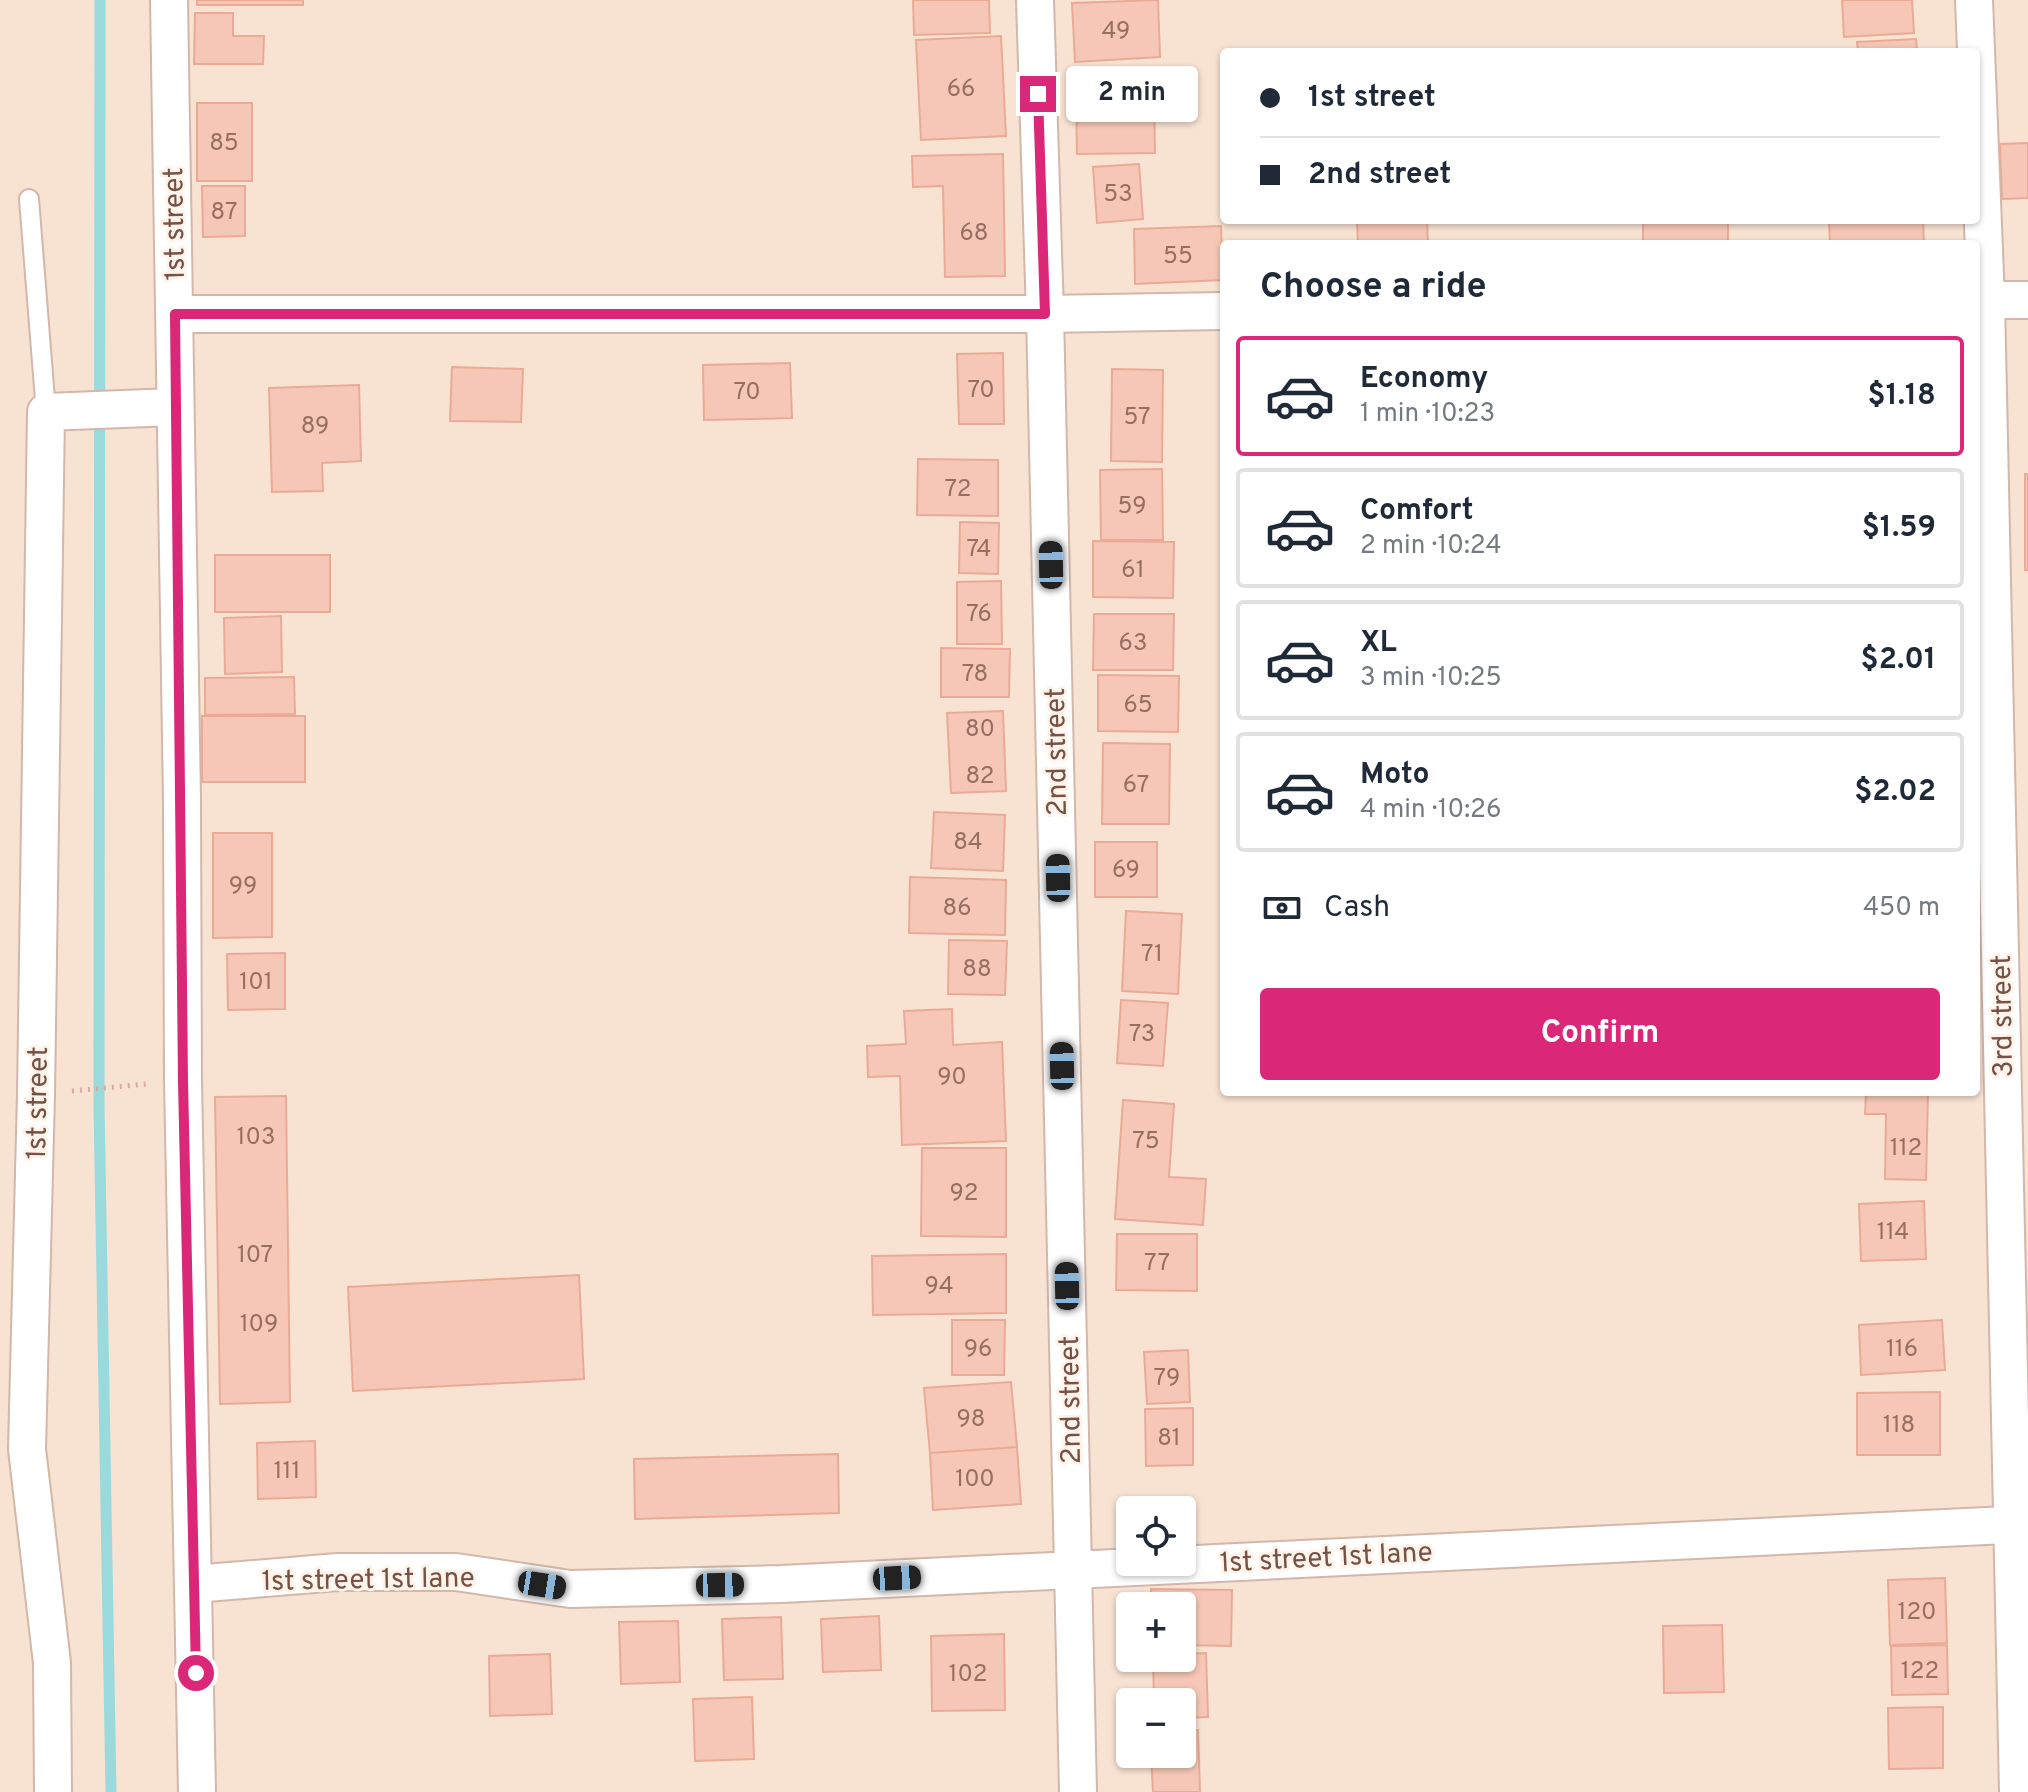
<!DOCTYPE html>
<meta charset="utf-8">
<style>
:root{--surface:#fff;--page:#f2f2f3;--text:#1f2937;--muted:#747a83;--line:#e0e1e3;--accent:#db2777}
body{margin:0;font-family:Overpass,sans-serif;background:var(--page);color:var(--text);height:100vh;display:flex;flex-direction:column;font-size:30px;white-space:nowrap}
*{box-sizing:border-box;margin:0}
p{font-size:26px;color:var(--muted)}
.icon{flex:none;width:44px;height:44px;fill:none;stroke:currentColor;stroke-width:2;stroke-linecap:round;stroke-linejoin:round}
.map{position:relative;flex:1;overflow:hidden}
.sheet{position:absolute;left:1220px;top:240px;width:760px;height:856px;display:flex;flex-direction:column;background:var(--surface);border-radius:8px;box-shadow:0 2px 6px #0004}
.sheet>*{flex:none}
.top-card{position:absolute;left:1220px;top:48px;width:760px;height:176px;border-radius:8px;box-shadow:0 2px 6px #0004;display:grid;align-content:center;height:176px;padding:0 40px;background:var(--surface)}
.controls{position:absolute;left:1116px;top:1496px;display:grid;gap:16px}
.controls a{display:grid;place-items:center;width:80px;height:80px;border-radius:8px;background:var(--surface);box-shadow:0 2px 6px #0004;font-size:40px}
.end{position:absolute;width:36px;height:36px;margin:-18px;border:10px solid #db2777;background:#fff;box-shadow:0 0 0 4px #fff}
.from{border-radius:50%}
.bubble{position:absolute;height:56px;border-radius:8px;background:var(--surface);box-shadow:0 2px 6px #0004;font-size:26px;font-weight:700;line-height:56px;text-align:center}
.car{position:absolute;width:24px;height:48px;margin:-24px -12px;border-radius:10px;box-shadow:0 0 6px 2px #0007;background:linear-gradient(#222 24%,#8ab4d8 0 40%,#222 0 76%,#8ab4d8 0 86%,#222 0)}
.top-card b{display:flex;align-items:center;gap:28px;height:76px;font-size:30px}
.top-card b+b{border-top:2px solid var(--line)}
.top-card i{width:20px;height:20px;background:var(--text)}
ul{padding:0;list-style:none}
li{display:flex;align-items:center;gap:24px;height:120px;margin:0 16px 12px;padding:0 24px;border:4px solid var(--line);border-radius:8px}
li div{flex:1}
li b{display:block;font-size:30px}
li em{font-style:normal;font-weight:700}
li.current{border-color:var(--accent)}
li>.icon{width:72px;height:72px;stroke-width:1.5}
h2{padding:0 40px;font-size:36px;line-height:96px}
.pay{display:flex;align-items:center;gap:20px;height:88px;padding:0 40px;font-size:30px}
.pay p{margin-inline-start:auto}
.primary-button{display:flex;gap:16px;margin-top:auto;padding:16px 40px}
.primary-button a{flex:1;height:92px;border-radius:8px;background:var(--accent);color:#fff;font-size:32px;font-weight:700;line-height:92px;text-align:center}
.map>svg:first-child{display:block}
</style>
<div class="map">
<svg width="2028" height="1792" viewBox="0 0 2028 1792">
<rect width="100%" height="100%" fill="#feefe2"/>
<path fill="#f8e2d2" fill-rule="evenodd" d="M0,0H2028V1792H0ZM1224,52H1976V220H1224ZM1224,244H1976V1092H1224ZM1130,1510H1182V1562H1130ZM1130,1606H1182V1658H1130ZM1130,1702H1182V1754H1130Z"/>
<g fill="none" stroke-linecap="round" stroke-linejoin="round">
<path stroke="#9adadc" stroke-width="11" d="M100,0L99,1106L111,1792"/>
</g>
<path fill="#f6c7b7" stroke="#e9ab96" stroke-width="2" d="M197,0H303V5H197Z
M913,0H989L990,33L914,35Z
M1158,0L1160,57L1075,62L1072,3Z
M1842,0H1912L1914,33L1844,37Z
M195,13H233V36H264L263,64H194Z
M1001,36L1006,136L921,140L916,40Z
M1916,39L1917,52H1858L1857,42Z
M1154,96L1155,153L1077,154L1076,97Z
M197,103H252V181H197Z
M2028,143V198L2002,199L2000,144Z
M1003,154L1005,276L945,277L943,186L913,187L912,156Z
M1139,164L1143,219L1097,223L1093,167Z
M202,186H245V236L203,237Z
M1427,220L1428,244H1358L1357,223Z
M1643,220H1728V244H1643Z
M1829,220H1923L1924,244H1830Z
M1221,226L1223,280L1135,284L1134,229Z
M1003,353L1004,424H959L957,354Z
M790,363L792,418L704,420L703,365Z
M452,367L523,369L521,422L450,421Z
M1112,369L1163,370L1162,462L1111,461Z
M359,385L361,461L322,463L323,491L272,492L269,388Z
M918,459L998,460V516L917,515Z
M1162,469L1163,540H1101L1100,470Z
M2025,474H2028V570H2025Z
M960,522L999,523L998,574L959,573Z
M1093,541L1174,542L1173,598L1093,597Z
M215,555H330V612H215Z
M1001,581L1002,644H957V582Z
M1094,614H1174L1173,670H1093Z
M281,616L282,672L225,674L224,618Z
M941,648L1010,649L1009,697H941Z
M1098,675L1179,676L1178,732L1098,731Z
M294,677L295,714L205,715V678Z
M1003,711L1006,791L951,793L947,713Z
M202,716H305V782H202Z
M1103,743L1170,744L1169,824H1102Z
M934,812L1005,815L1003,871L931,868Z
M213,833H272V937L213,938Z
M1095,842H1157V897H1095Z
M910,877L1006,880L1005,935L909,933Z
M1126,911L1182,914L1178,994L1122,991Z
M949,940L1007,941L1005,995L948,994Z
M285,953V1009L228,1010L227,954Z
M1121,1000L1168,1003L1163,1066L1117,1063Z
M952,1009L953,1045L1002,1042L1006,1141L902,1145L900,1076L868,1077L867,1046L906,1044L904,1011Z
M1866,1092H1928L1926,1180L1885,1179L1886,1114H1865Z
M286,1096L290,1402L220,1404L215,1097Z
M1123,1100L1174,1104L1169,1177L1206,1179L1203,1225L1115,1219Z
M922,1148H1006V1237L921,1236Z
M1924,1201L1926,1259L1861,1261L1859,1204Z
M1117,1234H1197V1291L1116,1290Z
M1006,1254V1313L873,1315L872,1256Z
M579,1275L584,1379L353,1391L348,1287Z
M952,1320H1005L1004,1375H952Z
M1942,1320L1945,1370L1861,1375L1859,1325Z
M1188,1350L1190,1402L1147,1404L1144,1352Z
M1011,1382L1017,1447L930,1453L924,1388Z
M1940,1392V1455H1857V1393Z
M1193,1408V1465L1146,1466L1145,1409Z
M315,1441L316,1497L258,1499L257,1443Z
M1017,1447L1021,1504L933,1510L930,1453Z
M838,1454L839,1513L635,1519L634,1459Z
M1945,1578L1947,1643L1890,1645L1888,1580Z
M1151,1589L1232,1590L1231,1646L1182,1645V1606H1151Z
M879,1616L881,1670L823,1672L821,1619Z
M781,1617L783,1679L724,1680L722,1619Z
M678,1621L680,1682L621,1684L619,1622Z
M1722,1625L1724,1692L1664,1693L1663,1626Z
M1004,1634L1005,1710L932,1711L931,1636Z
M1947,1645L1948,1694L1892,1695L1891,1646Z
M1206,1653L1208,1717L1182,1718V1702H1154L1153,1658H1182V1654Z
M550,1654L552,1714L490,1716L489,1656Z
M752,1697L754,1759L695,1761L693,1699Z
M1943,1707V1768L1889,1769L1888,1708Z
M1198,1730L1200,1792H1153L1151,1754H1182V1731Z"/>
<g fill="none" stroke-linecap="round" stroke-linejoin="round">
<g stroke="#d2b7aa" stroke-width="22">
<path id="service" d="M29,199L46,412"/>
</g>
<g stroke="#d2b7aa" stroke-width="40">
<path id="minor" d="M169,0L182,800L183,1081L197,1792
M1035,0L1045,314L1078,1792
M1974,0L1986,300L2018,1792
M1976,300H2028
M175,314H1045L1224,311
M194,1584L338,1572H456L570,1589L781,1584L2028,1524
M53,1792L52,1663L27,1449L36,1094L46,412L174,407"/>
</g>
<path stroke="#daaa9a" stroke-width="5" stroke-dasharray="2 6" stroke-linecap="butt" d="M72,1091L146,1084"/>
<use href="#service" stroke="#fff" stroke-width="18"/>
<use href="#minor" stroke="#fff" stroke-width="36"/>
</g>
<g fill="none" stroke-linecap="round" stroke-linejoin="round">
<path stroke="#db2777" stroke-width="10" d="M196,1673L183,1081L175,314H1045L1038,94"/>
</g>
<g text-anchor="middle" stroke-width="6" stroke-linejoin="round" paint-order="stroke">
<g font-size="24" fill="#976e62">
<text x="1116" y="38">49</text>
<text x="961" y="96">66</text>
<text x="224" y="150">85</text>
<text x="1118" y="201">53</text>
<text x="224" y="219">87</text>
<text x="974" y="240">68</text>
<text x="1178" y="263">55</text>
<text x="981" y="397">70</text>
<text x="747" y="399">70</text>
<text x="1137" y="424">57</text>
<text x="315" y="433">89</text>
<text x="958" y="496">72</text>
<text x="1132" y="513">59</text>
<text x="979" y="556">74</text>
<text x="1133" y="577">61</text>
<text x="979" y="621">76</text>
<text x="1133" y="650">63</text>
<text x="975" y="681">78</text>
<text x="1138" y="712">65</text>
<text x="980" y="736">80</text>
<text x="980" y="783">82</text>
<text x="1136" y="792">67</text>
<text x="968" y="849">84</text>
<text x="1126" y="877">69</text>
<text x="243" y="893">99</text>
<text x="957" y="915">86</text>
<text x="1152" y="961">71</text>
<text x="977" y="976">88</text>
<text x="256" y="989">101</text>
<text x="1142" y="1041">73</text>
<text x="952" y="1084">90</text>
<text x="256" y="1144">103</text>
<text x="1146" y="1148">75</text>
<text x="1906" y="1155">112</text>
<text x="964" y="1200">92</text>
<text x="1893" y="1239">114</text>
<text x="255" y="1262">107</text>
<text x="1157" y="1270">77</text>
<text x="939" y="1293">94</text>
<text x="259" y="1331">109</text>
<text x="978" y="1356">96</text>
<text x="1902" y="1356">116</text>
<text x="1167" y="1385">79</text>
<text x="971" y="1426">98</text>
<text x="1899" y="1432">118</text>
<text x="1169" y="1445">81</text>
<text x="287" y="1478">111</text>
<text x="975" y="1486">100</text>
<text x="1917" y="1619">120</text>
<text x="1920" y="1678">122</text>
<text x="968" y="1681">102</text>
</g>
<g font-size="28" fill="#775146" stroke="#fff4ea">
<text transform="translate(173 224) rotate(-91)" y="10">1st street</text>
<text transform="translate(1055 752) rotate(-91)" y="10">2nd street</text>
<text transform="translate(2001 1016) rotate(-91)" y="10">3rd street</text>
<text transform="translate(36 1103) rotate(-89)" y="10">1st street</text>
<text transform="translate(1069 1400) rotate(-91)" y="10">2nd street</text>
<text transform="translate(1326 1556) rotate(-3)" y="10">1st street 1st lane</text>
<text transform="translate(368 1578) rotate(-1)" y="10">1st street 1st lane</text>
</g>
</g>
</svg>
<div class="controls">
<a><svg class="icon" aria-label="locate" viewBox="0 0 24 24"><circle cx="12" cy="12" r="6"/><path d="M12 2v4M12 18v4M2 12h4M18 12h4"/></svg></a>
<a>+</a>
<a>−</a>
</div>
<i class="end from" style="left:196px;top:1673px"></i>
<i class="end" style="left:1038px;top:94px"></i>
<div class="bubble" style="left:1066px;top:66px;width:132px">2 min</div>
<i class="car" style="left:1051px;top:565px;rotate:359deg"></i>
<i class="car" style="left:1058px;top:878px;rotate:359deg"></i>
<i class="car" style="left:1062px;top:1066px;rotate:359deg"></i>
<i class="car" style="left:1067px;top:1286px;rotate:359deg"></i>
<i class="car" style="left:897px;top:1578px;rotate:87deg"></i>
<i class="car" style="left:542px;top:1585px;rotate:99deg"></i>
<i class="car" style="left:720px;top:1585px;rotate:89deg"></i>
<div class="top-card">
<b><i class="from"></i>1st street</b>
<b><i></i>2nd street</b>
</div>
<section class="sheet">
<h2>Choose a ride</h2>
<ul>
<li class="current"><svg class="icon" aria-label="car" viewBox="0 0 24 24"><path d="M5 17H2v-5l4-1 3-4h7l3 4 3 1v5h-3M9 17h6M6 11h13"/><circle cx="7" cy="17" r="2"/><circle cx="17" cy="17" r="2"/></svg><div><b>Economy</b><p>1 min · 10:23</p></div><em>$1.18</em></li>
<li><svg class="icon" aria-label="car" viewBox="0 0 24 24"><path d="M5 17H2v-5l4-1 3-4h7l3 4 3 1v5h-3M9 17h6M6 11h13"/><circle cx="7" cy="17" r="2"/><circle cx="17" cy="17" r="2"/></svg><div><b>Comfort</b><p>2 min · 10:24</p></div><em>$1.59</em></li>
<li><svg class="icon" aria-label="car" viewBox="0 0 24 24"><path d="M5 17H2v-5l4-1 3-4h7l3 4 3 1v5h-3M9 17h6M6 11h13"/><circle cx="7" cy="17" r="2"/><circle cx="17" cy="17" r="2"/></svg><div><b>XL</b><p>3 min · 10:25</p></div><em>$2.01</em></li>
<li><svg class="icon" aria-label="car" viewBox="0 0 24 24"><path d="M5 17H2v-5l4-1 3-4h7l3 4 3 1v5h-3M9 17h6M6 11h13"/><circle cx="7" cy="17" r="2"/><circle cx="17" cy="17" r="2"/></svg><div><b>Moto</b><p>4 min · 10:26</p></div><em>$2.02</em></li>
</ul>
<div class="pay"><svg class="icon" aria-label="cash" viewBox="0 0 24 24"><path d="M3 7h18v10H3z"/><circle cx="12" cy="12" r="2"/></svg>Cash<p>450 m</p></div>
<div class="primary-button"><a>Confirm</a></div>
</section>
</div>
